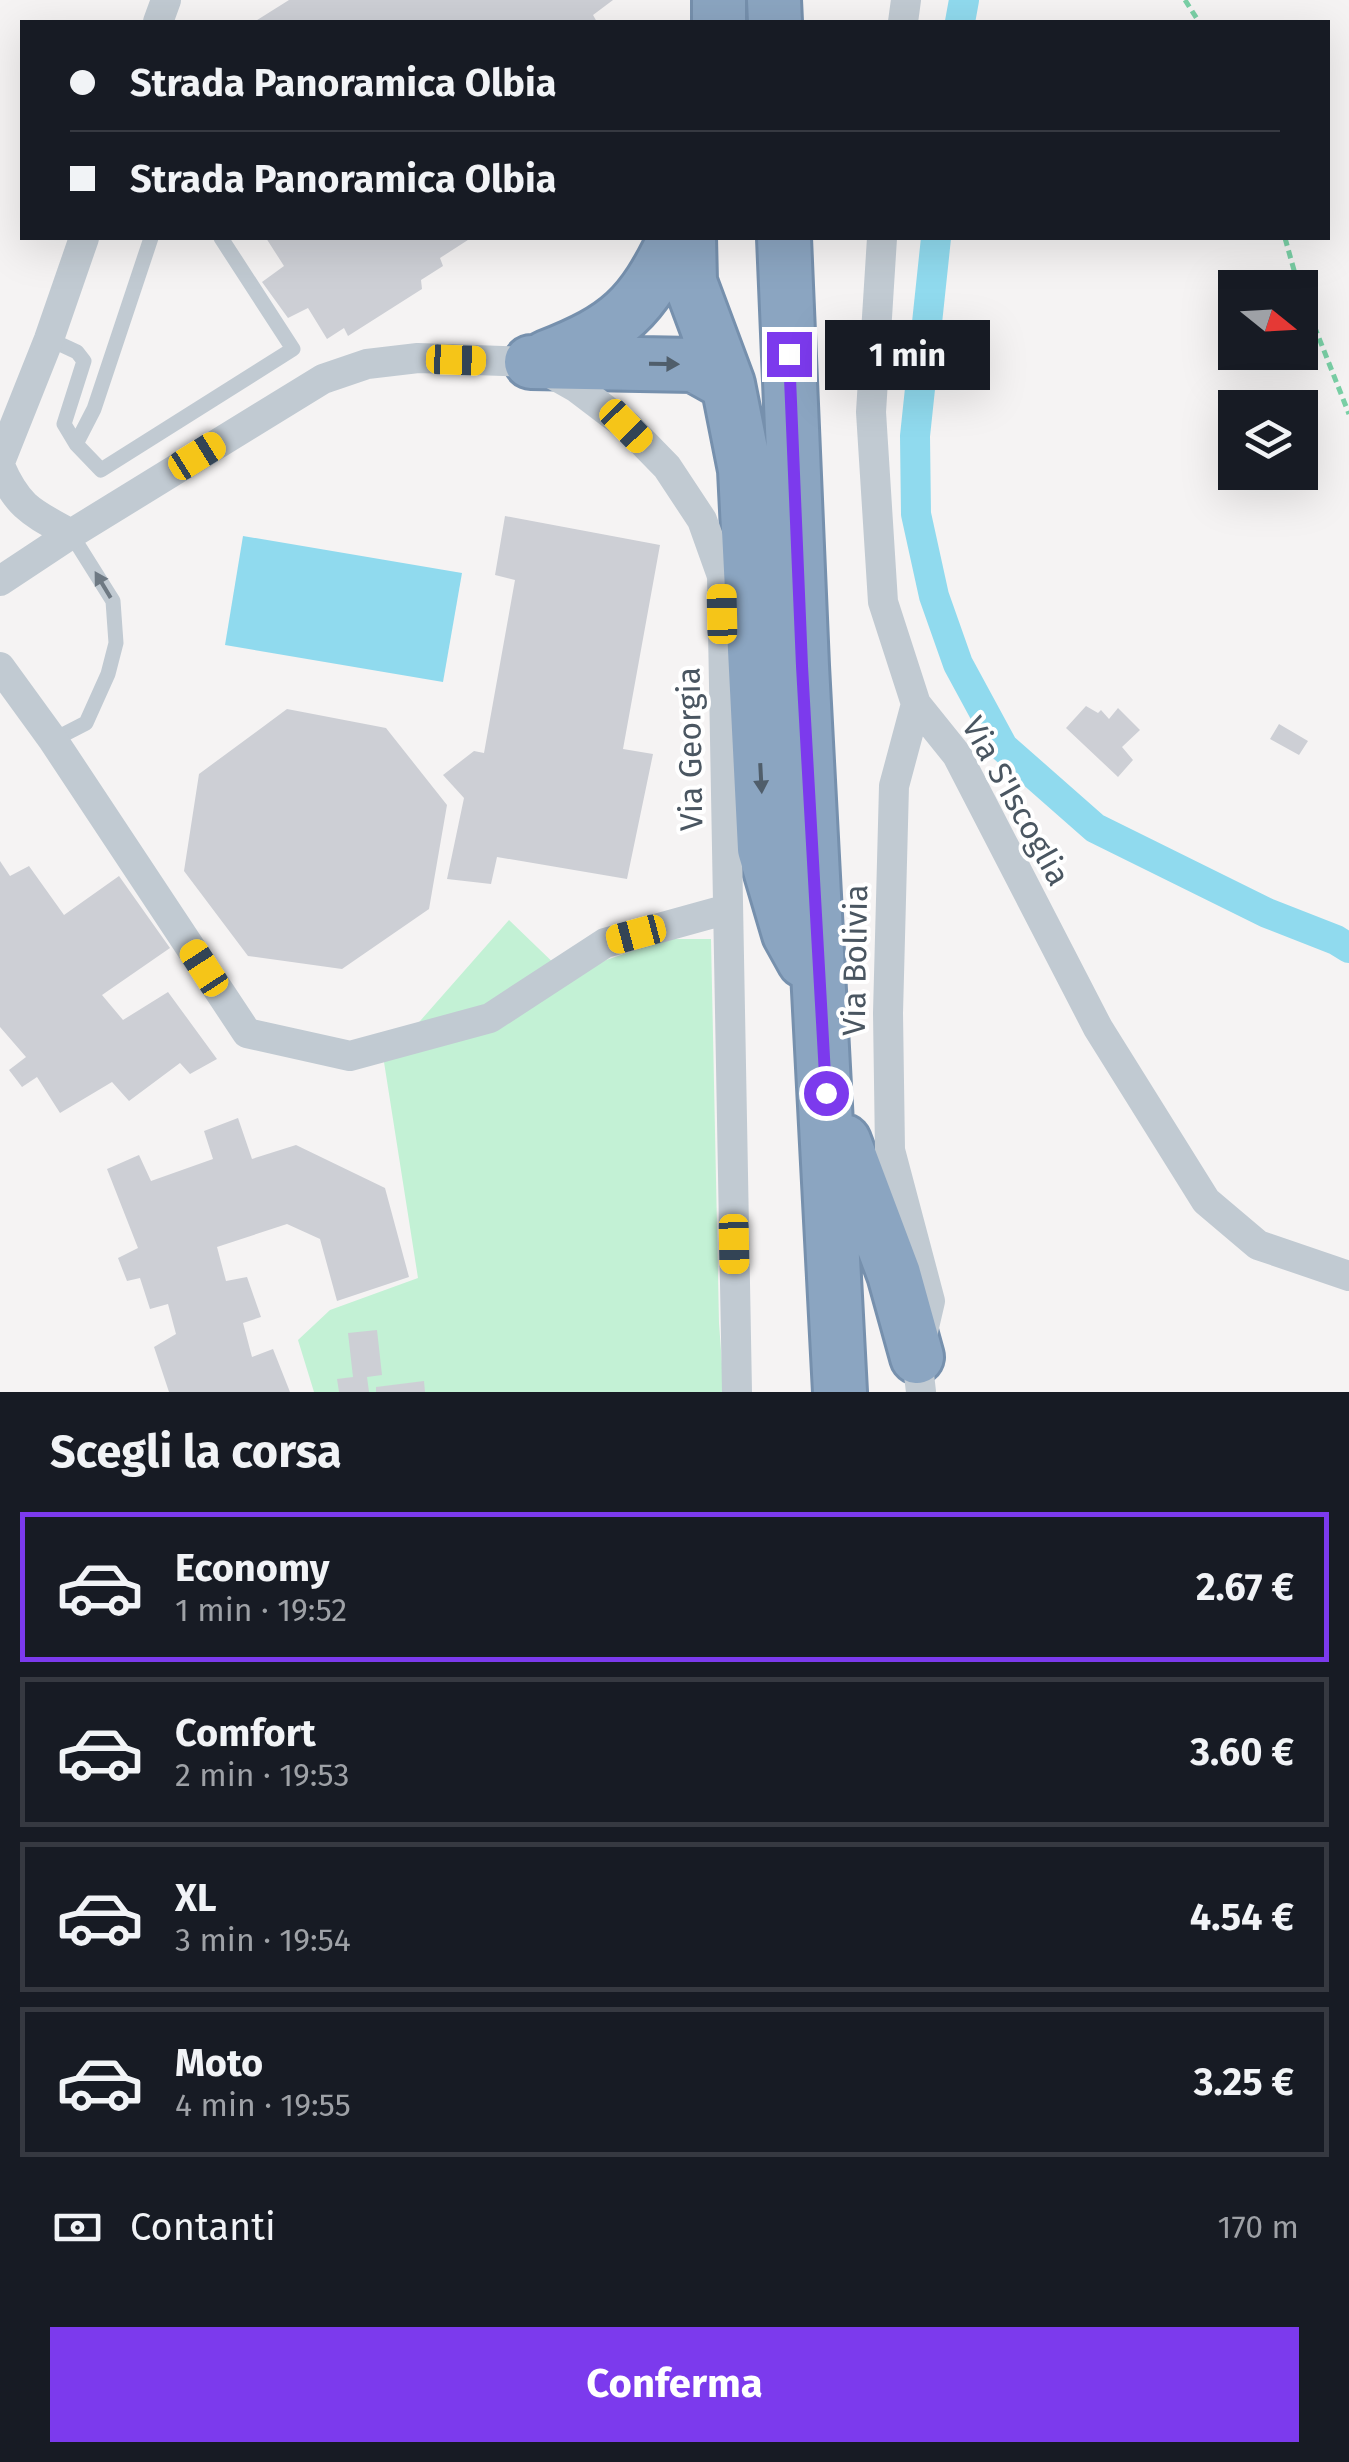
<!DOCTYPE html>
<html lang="it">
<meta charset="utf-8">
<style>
:root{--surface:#171b24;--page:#242831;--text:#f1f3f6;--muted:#9ea1a6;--line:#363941;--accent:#7c3aed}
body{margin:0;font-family:"Fira Sans",sans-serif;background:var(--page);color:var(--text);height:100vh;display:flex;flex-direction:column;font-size:38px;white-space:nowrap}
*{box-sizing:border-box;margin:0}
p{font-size:32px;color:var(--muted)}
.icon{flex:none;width:55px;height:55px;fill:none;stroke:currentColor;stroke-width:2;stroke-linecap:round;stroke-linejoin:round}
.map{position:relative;height:1392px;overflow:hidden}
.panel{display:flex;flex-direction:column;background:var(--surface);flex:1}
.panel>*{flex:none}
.banner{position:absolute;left:20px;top:20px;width:1310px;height:220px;border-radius:0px;box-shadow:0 10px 40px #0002;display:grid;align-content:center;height:220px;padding:0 50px;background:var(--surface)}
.needle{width:65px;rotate:108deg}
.tools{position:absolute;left:1218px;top:270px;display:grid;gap:20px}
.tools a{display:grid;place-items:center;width:100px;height:100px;border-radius:0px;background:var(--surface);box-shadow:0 10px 40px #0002;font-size:50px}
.end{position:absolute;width:45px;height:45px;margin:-22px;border:12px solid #7c3aed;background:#fff;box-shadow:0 0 0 5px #fff}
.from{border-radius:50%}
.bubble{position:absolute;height:70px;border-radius:0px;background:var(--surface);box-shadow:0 10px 40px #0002;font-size:32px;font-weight:700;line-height:70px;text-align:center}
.car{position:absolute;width:30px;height:60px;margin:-30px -15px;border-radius:12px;box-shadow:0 0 8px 2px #0007;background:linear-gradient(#f5c518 24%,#345 0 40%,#f5c518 0 76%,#345 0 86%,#f5c518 0)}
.banner b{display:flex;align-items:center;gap:35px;height:95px;font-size:38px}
.banner b+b{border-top:2px solid var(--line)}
.banner i{width:25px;height:25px;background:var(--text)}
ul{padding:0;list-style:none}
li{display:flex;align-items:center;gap:30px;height:150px;margin:0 20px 15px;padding:0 30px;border:5px solid var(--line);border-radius:0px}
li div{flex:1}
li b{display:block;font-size:38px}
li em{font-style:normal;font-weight:700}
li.on{border-color:var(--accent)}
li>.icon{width:90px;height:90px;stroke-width:1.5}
h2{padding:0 50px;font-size:45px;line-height:120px}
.pay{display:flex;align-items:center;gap:25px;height:110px;padding:0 50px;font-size:38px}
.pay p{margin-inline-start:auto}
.button{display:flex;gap:20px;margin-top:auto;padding:20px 50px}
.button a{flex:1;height:115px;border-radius:0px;background:var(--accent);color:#fff;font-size:40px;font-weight:700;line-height:115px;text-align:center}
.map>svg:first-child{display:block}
</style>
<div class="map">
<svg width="1349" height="1392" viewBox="0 0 1349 1392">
<rect width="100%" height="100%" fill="#f5f3f3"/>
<path fill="#c3f1d5" d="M509,920L565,974L668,939H711L719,1323L724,1392H314L298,1340L330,1310L418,1278L384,1062Z"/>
<path fill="#90daee" d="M243,536L462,573L443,682L225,645Z"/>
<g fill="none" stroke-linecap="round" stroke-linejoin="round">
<path stroke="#90daee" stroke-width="30" d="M960,22L964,0
M936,238L915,436L916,514L934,596L958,664L1003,747L1095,828L1267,913L1336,940L1349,948"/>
</g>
<path fill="#cdcfd5" d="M289,0H613L593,15L597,22H254Z
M266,238H471L440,258L443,266L421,280L422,289L348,336L344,328L327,339L308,308L288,318L262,282L284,266Z
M505,516L660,545L623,749L653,754L627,879L497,857L491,884L447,879L464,798L443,775L474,751L484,753L515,580L495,575Z
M1086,706L1098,713L1101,710L1109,719L1118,708L1140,730L1122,747L1133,760L1118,777L1066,728Z
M287,709L386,728L447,805L429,909L342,969L248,956L184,871L199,774Z
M1279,724L1308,741L1299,755L1270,739Z
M0,861L10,876L29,866L64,915L119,876L170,948L102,995L123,1020L168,992L217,1059L190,1074L180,1063L129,1101L112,1082L60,1113L37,1077L22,1087L9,1070L26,1057L0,1027Z
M238,1118L252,1159L296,1145L385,1188L409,1277L337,1301L320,1239L287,1224L217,1247L226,1281L247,1277L261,1317L243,1323L252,1357L273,1349L290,1392H169L154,1347L176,1334L168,1304L150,1309L140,1278L127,1281L118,1258L138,1248L107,1169L139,1155L151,1181L213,1159L204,1131Z
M377,1330L382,1375L367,1377L369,1392H339L337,1379L353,1377L348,1333Z
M424,1381L425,1392H376V1387Z"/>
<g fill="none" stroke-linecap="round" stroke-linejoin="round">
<g stroke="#7690ad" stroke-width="58">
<path id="highway" d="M774,0L775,22
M719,22V0
M689,238L690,282L728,384
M784,238L802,666L840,1392
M547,357C619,329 642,308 675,238
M531,362L694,365L728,384L745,470L764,849L789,934L804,961
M844,1141L894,1274L917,1357"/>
</g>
<path stroke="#7ad0a6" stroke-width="5" stroke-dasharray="8 5" stroke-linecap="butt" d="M1185,0L1199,22
M1285,238L1299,288
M1300,290L1349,414"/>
<path stroke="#c1cad2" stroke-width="15" d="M49,339L77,352L84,361L64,424L76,444L101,470L293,349L221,238
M76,444L94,409L151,238
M53,740L86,723L108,674L116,643L113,601L71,534"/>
<path stroke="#c1cad2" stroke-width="30" d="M158,22L166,0
M903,22L906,0
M882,238L871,412L883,602L916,704L957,755L1098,1028L1206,1201L1258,1245L1349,1276
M0,462L49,339L84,238
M0,466C18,508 33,513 71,534
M0,581L71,534L323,379L367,364L418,358L531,362L577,388L627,426L667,467L702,520L722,576L737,1392
M0,667L53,740L247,1033L350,1056L490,1018L605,943L728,909
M916,704L894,786L888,1013L890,1150L930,1301L917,1357L921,1392"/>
<use href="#highway" stroke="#8ba5c1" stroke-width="52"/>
</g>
<defs><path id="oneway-solid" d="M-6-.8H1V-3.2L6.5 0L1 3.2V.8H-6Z" transform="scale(2.5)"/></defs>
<g fill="#505e6b">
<use href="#oneway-solid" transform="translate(664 364) rotate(1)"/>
<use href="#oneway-solid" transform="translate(761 778) rotate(87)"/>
</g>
<use fill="#6e7983" href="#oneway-solid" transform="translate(103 585) rotate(-121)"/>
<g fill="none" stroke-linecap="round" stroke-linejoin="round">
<path stroke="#7c3aed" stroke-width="12" d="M789,354L802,666L826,1093"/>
</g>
<g text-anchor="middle" stroke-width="8" stroke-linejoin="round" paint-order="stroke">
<g font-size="32" fill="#4a5661" stroke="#fff">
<text transform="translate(690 749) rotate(-91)" y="11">Via Georgia</text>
<text transform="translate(1016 801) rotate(61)" y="11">Via S'Iscoglia</text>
<text transform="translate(855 960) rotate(-89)" y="11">Via Bolivia</text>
</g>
</g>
</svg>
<div class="tools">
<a><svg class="needle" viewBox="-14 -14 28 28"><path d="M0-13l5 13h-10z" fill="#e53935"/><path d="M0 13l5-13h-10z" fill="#9ea1a6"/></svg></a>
<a><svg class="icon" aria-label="layers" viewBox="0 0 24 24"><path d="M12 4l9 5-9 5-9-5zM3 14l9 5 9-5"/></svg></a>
</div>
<i class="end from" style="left:826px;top:1093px"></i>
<i class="end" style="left:789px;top:354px"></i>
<div class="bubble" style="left:825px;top:320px;width:165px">1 min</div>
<i class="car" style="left:456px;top:360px;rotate:92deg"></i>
<i class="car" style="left:626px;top:426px;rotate:136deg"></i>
<i class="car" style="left:197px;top:456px;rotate:58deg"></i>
<i class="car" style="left:722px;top:614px;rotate:359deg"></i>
<i class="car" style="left:636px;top:934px;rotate:255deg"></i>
<i class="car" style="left:204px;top:968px;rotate:327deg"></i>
<i class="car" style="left:734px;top:1244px;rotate:179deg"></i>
<div class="banner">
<b><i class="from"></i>Strada Panoramica Olbia</b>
<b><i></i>Strada Panoramica Olbia</b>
</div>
</div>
<section class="panel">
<h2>Scegli la corsa</h2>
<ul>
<li class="on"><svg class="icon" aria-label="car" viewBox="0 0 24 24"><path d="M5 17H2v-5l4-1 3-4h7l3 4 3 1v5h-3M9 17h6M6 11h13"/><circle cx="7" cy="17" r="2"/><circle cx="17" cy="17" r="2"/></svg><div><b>Economy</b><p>1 min · 19:52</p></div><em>2.67 €</em></li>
<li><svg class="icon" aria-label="car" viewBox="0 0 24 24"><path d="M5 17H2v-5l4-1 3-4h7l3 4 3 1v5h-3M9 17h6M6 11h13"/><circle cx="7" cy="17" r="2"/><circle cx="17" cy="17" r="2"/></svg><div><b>Comfort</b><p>2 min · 19:53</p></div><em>3.60 €</em></li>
<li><svg class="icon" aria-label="car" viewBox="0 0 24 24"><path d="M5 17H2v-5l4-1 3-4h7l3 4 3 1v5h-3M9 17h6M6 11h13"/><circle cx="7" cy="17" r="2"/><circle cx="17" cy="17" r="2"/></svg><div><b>XL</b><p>3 min · 19:54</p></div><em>4.54 €</em></li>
<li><svg class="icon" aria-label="car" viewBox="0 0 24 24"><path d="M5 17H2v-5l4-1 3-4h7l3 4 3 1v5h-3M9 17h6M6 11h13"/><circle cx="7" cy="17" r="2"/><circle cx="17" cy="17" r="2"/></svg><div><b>Moto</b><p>4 min · 19:55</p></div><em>3.25 €</em></li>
</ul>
<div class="pay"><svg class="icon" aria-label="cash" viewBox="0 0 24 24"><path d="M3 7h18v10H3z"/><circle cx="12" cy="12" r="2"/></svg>Contanti<p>170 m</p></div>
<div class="button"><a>Conferma</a></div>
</section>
